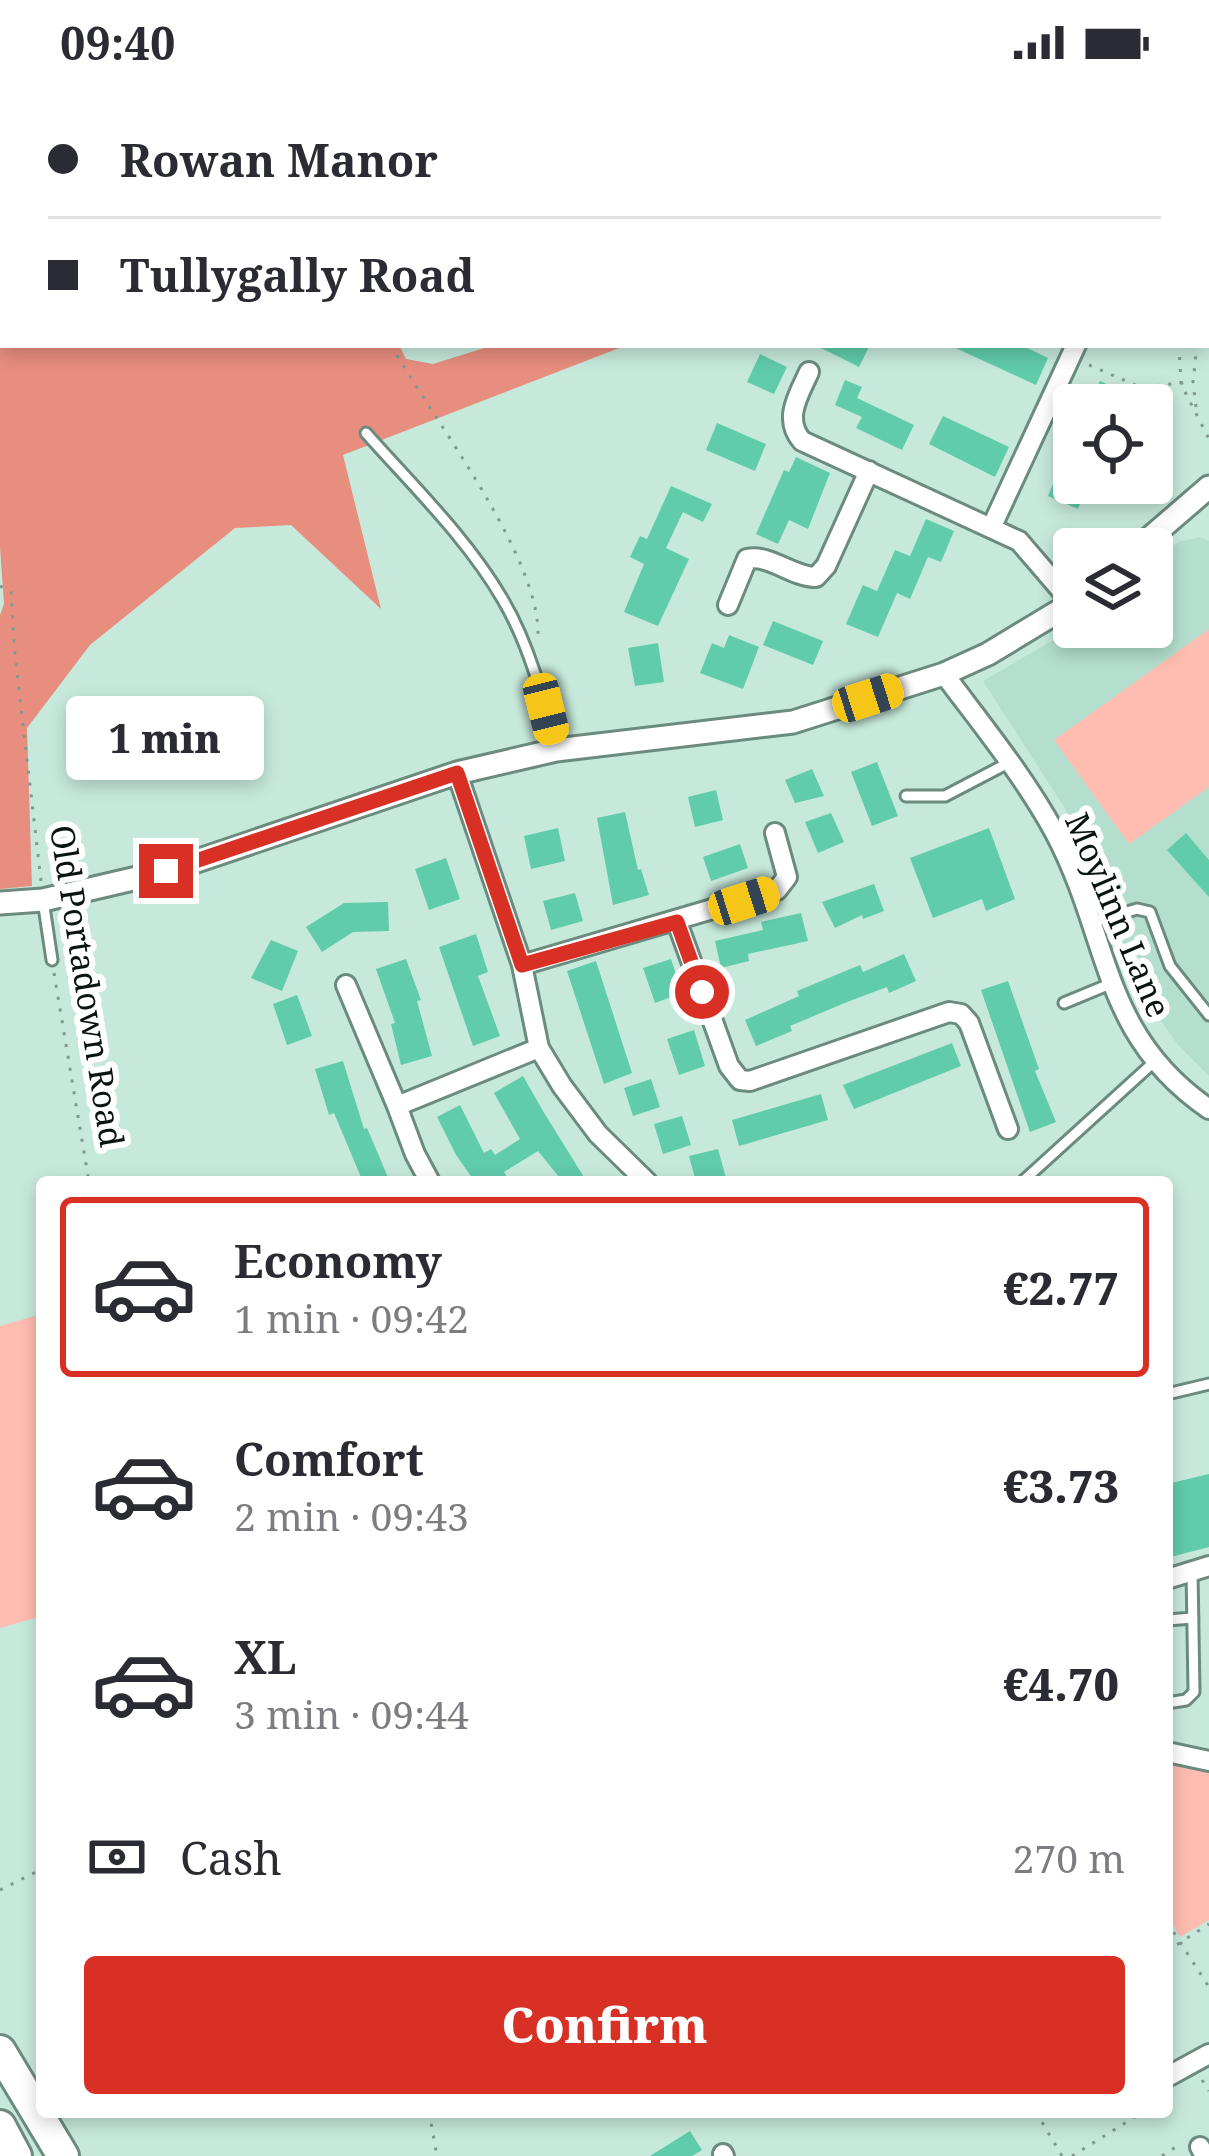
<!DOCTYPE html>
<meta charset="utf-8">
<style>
:root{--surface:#fff;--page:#f2f2f3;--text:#2b2b33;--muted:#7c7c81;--line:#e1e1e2;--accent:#d93025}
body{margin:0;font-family:"Noto Serif",serif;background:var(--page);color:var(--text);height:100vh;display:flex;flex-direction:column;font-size:45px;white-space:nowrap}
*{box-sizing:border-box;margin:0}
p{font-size:39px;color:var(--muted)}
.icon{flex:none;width:66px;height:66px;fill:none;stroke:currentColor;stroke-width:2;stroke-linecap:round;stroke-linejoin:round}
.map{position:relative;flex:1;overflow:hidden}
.drawer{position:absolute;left:36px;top:1092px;width:1137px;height:942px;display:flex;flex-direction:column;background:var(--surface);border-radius:12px;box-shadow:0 6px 18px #0003}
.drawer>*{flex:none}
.banner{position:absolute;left:0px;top:0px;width:1209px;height:264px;box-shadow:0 6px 18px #0003;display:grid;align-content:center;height:264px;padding:0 48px;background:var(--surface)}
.buttons{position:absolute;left:1053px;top:300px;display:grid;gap:24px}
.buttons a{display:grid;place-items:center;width:120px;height:120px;border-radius:12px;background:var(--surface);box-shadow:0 6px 18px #0003;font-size:60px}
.end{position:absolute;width:54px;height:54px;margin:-27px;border:15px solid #d93025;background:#fff;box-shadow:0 0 0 6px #fff}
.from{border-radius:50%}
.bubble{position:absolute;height:84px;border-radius:12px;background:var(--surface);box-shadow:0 6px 18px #0003;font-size:39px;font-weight:800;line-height:84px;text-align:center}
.car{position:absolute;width:36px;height:72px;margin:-36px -18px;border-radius:15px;box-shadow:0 0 9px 3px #0007;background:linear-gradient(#f5c518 24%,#345 0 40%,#f5c518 0 76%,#345 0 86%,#f5c518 0)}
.banner b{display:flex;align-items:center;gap:42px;height:114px;font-size:45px}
.banner b+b{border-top:3px solid var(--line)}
.banner i{width:30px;height:30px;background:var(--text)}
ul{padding:21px 0 0;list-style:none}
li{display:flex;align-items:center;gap:36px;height:180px;margin:0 24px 18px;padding:0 24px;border:6px solid transparent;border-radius:12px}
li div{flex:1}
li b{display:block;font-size:45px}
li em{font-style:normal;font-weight:800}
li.active{border-color:var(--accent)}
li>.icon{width:108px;height:108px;stroke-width:1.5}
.pay{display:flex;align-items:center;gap:30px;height:132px;padding:0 48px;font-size:45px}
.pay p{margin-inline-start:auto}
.button{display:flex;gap:24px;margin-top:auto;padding:24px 48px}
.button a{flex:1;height:138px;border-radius:12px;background:var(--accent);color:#fff;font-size:48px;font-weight:800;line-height:138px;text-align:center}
.status{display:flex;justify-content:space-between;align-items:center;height:84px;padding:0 60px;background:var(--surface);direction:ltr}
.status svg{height:33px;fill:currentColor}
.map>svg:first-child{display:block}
</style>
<div class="status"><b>09:40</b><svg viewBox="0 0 49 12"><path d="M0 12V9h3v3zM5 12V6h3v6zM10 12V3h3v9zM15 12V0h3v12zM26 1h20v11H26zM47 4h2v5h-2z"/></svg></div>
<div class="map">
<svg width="1209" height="2072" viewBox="0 0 1209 2072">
<rect width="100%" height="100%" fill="#c7e9dc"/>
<path fill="#b4dfcf" d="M1200,453L1209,457V992L1178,961L1159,934L1125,864L1103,793L1064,723L983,597L1076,543H1152V480L1178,458Z"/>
<path fill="#ffbcb0" d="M1209,545V703L1129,760L1054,656Z
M42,1230V1532L0,1544V1242Z
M1167,1679L1209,1689V1836L1180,1853L1167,1830Z"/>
<path fill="#e88e7f" d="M0,126L3,261H399L406,275L433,280L494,261H627L343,371L381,525L291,441L235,444L90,561L27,644L32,802L0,805V531L4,520L0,463Z"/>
<path fill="#60ccaa" d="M815,261H870L859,283Z
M949,261H1021L1048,274L1036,301Z
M760,270L787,283L774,310L747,298Z
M845,296L862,303L857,314L914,341L902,366L856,344L862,333L835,321Z
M1100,297L1124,308L1119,321H1089Z
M943,332L1009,363L995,393L929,360Z
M717,339L766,360L755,387L706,366Z
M1074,350V399H1088L1078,425L1048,412Z
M796,373L830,389L808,445L789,436L778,460L756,450L784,386L789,388Z
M671,402L712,420L703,438L683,428L666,464L689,475L658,542L624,528L644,480L630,473L640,452L647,455Z
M926,435L954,447L941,478L928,473L910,515L897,509L878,553L846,540L863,501L877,507L895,466L910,472Z
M773,537L823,557L813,581L763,561Z
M729,551L759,563L743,605L700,589L712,559L724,564Z
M658,559L664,598L635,602L628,564Z
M877,678L898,732L872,742L851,688Z
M812,685L824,712L795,719L785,696Z
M716,706L723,736L695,743L688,713Z
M625,728L638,786L641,785L649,811L613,821L597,734Z
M831,729L844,758L818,769L805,738Z
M558,744L565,777L531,785L524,752Z
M989,744L1015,815L986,827L982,815L933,834L910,774Z
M1186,749L1209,776V813L1167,766Z
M740,760L748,784L711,797L703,773Z
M446,774L460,815L429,826L415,785Z
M874,800L884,827L863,835L862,831L835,844L822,818Z
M575,809L583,837L551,846L543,817Z
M388,818L389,847L353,848L322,868L306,843L344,819Z
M801,829L808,857L748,870L749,877L721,884L715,857L763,846L761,838Z
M476,850L488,888L478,892L500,952L473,962L439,863Z
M271,856L298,867L282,907L251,894Z
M904,870L916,897L889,909L887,903L847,918L790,942L792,947L756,962L745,936L799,912L797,907L860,881L863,888Z
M406,875L421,916L417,917L432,972L401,981L391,940L395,939L376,885Z
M671,875L682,909L655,919L643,884Z
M596,877L632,989L604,1000L567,887Z
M1008,897L1039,985L1035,987L1056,1038L1030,1048L981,906Z
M297,911L312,952L287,961L273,920Z
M694,946L705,982L679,991L667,955Z
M952,959L961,982L854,1025L843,1001Z
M343,977L364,1045L367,1044L390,1098H363L334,1029L329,1031L315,985Z
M523,992L543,1027L587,1098H563L538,1067L504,1088L510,1098H475L456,1071L437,1033L460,1021L484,1069L491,1065L495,1071L520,1055L494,1009Z
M651,995L660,1023L633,1032L624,1004Z
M821,1010L828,1036L739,1062L732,1036Z
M682,1032L691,1061L663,1070L654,1040Z
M718,1065L726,1094L696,1098L689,1072Z
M1209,1390V1463L1167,1474V1400Z
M690,2047L702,2066L692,2072H650Z"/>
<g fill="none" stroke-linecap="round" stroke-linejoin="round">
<g stroke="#6c8b7f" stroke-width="15">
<path id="service" d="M117,0V3
M380,0L386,1
M366,349C413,402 467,454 503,516C529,560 544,616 556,666
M906,712H945L1010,678
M43,816L52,876
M1093,838L1137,825L1150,828L1170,882L1209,931
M1064,919L1110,900
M1022,1098L1154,978
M1167,1310L1209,1300
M1167,1536L1193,1534
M1167,1619L1186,1616L1194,1608L1192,1487"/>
</g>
<g stroke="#6c8b7f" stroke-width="24">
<path id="minor" d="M549,0L550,3
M195,3L206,0
M809,288C798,312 783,335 802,357L1019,457L1073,520
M992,442L1076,261
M728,521L747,475C770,470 792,493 816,493L826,482L869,387
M944,590C982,641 1024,692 1055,749C1111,855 1100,950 1209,1025
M457,689L522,881L539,964L562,1002L598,1050L647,1098
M677,838L729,982L740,996L750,997L949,928L961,930L969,939L1008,1045
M522,881L777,806L787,793L775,749
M346,901L397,1022L539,964
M397,1022L415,1070L430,1098
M1167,1495L1209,1482
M1167,1668L1209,1677
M1167,1993L1209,1970
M1200,2063L1205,2072
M723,2070L724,2072"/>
</g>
<g stroke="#6c8b7f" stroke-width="27">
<path id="tertiary" d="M1137,465L1209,403
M0,819L43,816L167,787L457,689L556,666L793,638L944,590L988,570L1074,518"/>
</g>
<g stroke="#6c8b7f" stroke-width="36">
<path id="trunk" d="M0,1967L63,2072
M0,2042L16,2072"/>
</g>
<path stroke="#809990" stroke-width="3" stroke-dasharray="3 9" stroke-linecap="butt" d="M9,0L10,3
M32,0L33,3
M1037,0L1039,3
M1051,0L1053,3
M415,3L418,0
M656,3L663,0
M705,3L711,0
M757,3L763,0
M1206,67L1209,69
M0,92L3,94
M0,174L3,173
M1206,231L1209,230
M391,261C432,334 541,473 538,553
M1179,261L1181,300L1209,355
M1089,281L1140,303L1193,298
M1196,323L1193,298L1197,261
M0,502L11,508L15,571L41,797
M54,889L89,1098
M0,1806L42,1785
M1167,1838L1209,1903
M1167,1867L1209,1840
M1202,1996L1209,2007
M429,2028L437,2072
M1036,2028L1062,2072
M1072,2072L1143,2028
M1162,2072L1182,2059"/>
<use href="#service" stroke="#fff" stroke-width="9"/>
<use href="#minor" stroke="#fff" stroke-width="18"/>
<use href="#tertiary" stroke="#fff" stroke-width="21"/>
<use href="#trunk" stroke="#fff" stroke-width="30"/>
</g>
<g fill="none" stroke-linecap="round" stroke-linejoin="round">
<path stroke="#d93025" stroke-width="15" d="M166,787L457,689L522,881L677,838L702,908"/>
</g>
<g text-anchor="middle" stroke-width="12" stroke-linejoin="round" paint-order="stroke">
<g font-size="33" fill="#081410" stroke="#fff">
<text transform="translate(1118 831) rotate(67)" y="12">Moylinn Lane</text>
<text transform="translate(87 902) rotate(81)" y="12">Old Portadown Road</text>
</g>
</g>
</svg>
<div class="buttons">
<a><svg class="icon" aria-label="locate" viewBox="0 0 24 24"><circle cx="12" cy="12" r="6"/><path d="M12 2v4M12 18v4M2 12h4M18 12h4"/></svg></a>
<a><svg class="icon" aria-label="layers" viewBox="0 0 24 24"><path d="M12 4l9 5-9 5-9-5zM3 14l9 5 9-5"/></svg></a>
</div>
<i class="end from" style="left:702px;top:908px"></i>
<i class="end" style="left:166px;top:787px"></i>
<div class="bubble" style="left:66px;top:612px;width:198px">1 min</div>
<i class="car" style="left:868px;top:614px;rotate:72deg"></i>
<i class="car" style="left:546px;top:625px;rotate:166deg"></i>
<i class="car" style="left:744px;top:817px;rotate:72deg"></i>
<div class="banner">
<b><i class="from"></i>Rowan Manor</b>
<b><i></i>Tullygally Road</b>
</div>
<section class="drawer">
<ul>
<li class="active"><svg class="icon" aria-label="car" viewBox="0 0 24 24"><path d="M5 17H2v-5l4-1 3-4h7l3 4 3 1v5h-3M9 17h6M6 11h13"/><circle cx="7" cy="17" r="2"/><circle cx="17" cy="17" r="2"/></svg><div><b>Economy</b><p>1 min · 09:42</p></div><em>€2.77</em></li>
<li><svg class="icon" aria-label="car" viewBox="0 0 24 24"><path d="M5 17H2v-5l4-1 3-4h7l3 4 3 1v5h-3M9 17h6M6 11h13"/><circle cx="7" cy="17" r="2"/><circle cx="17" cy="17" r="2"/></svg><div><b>Comfort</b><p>2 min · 09:43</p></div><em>€3.73</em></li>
<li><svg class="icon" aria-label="car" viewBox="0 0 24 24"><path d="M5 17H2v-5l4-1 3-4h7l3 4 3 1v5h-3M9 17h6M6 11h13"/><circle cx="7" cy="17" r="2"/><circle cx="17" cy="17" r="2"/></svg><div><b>XL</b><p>3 min · 09:44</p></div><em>€4.70</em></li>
</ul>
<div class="pay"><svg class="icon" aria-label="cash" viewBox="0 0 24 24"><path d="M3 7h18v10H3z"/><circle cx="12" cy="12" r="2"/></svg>Cash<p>270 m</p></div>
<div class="button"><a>Confirm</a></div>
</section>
</div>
